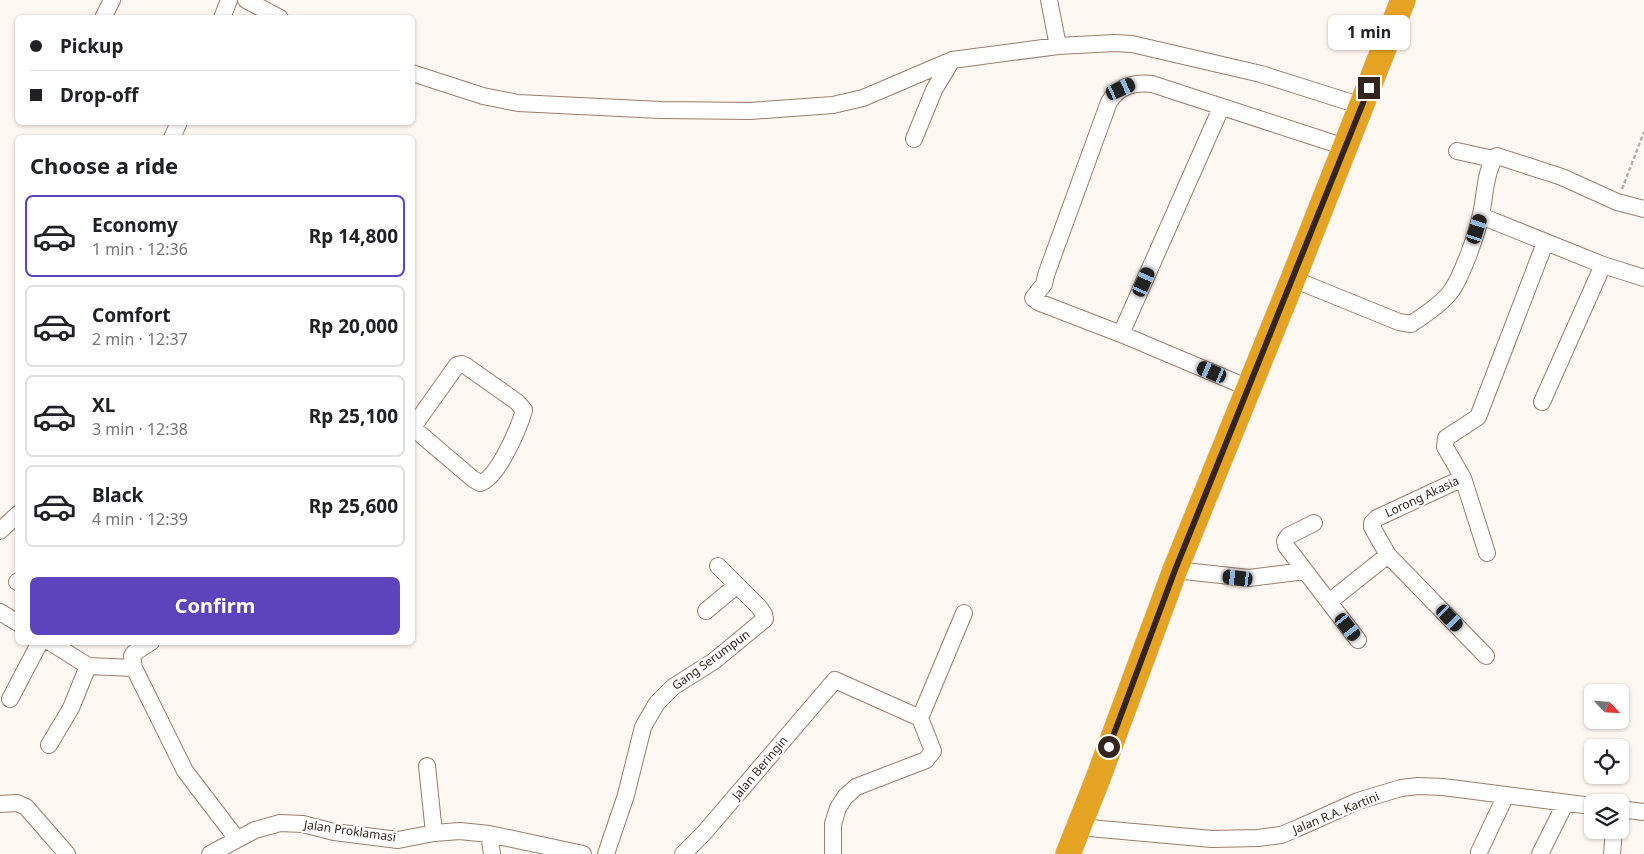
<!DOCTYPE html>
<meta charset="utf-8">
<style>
:root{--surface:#fff;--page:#f6f6f6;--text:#202124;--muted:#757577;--line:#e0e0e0;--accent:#5c44bc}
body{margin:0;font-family:"Noto Sans",sans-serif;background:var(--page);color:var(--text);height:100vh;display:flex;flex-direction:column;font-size:19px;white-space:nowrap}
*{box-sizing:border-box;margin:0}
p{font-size:16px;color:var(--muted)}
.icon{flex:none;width:28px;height:28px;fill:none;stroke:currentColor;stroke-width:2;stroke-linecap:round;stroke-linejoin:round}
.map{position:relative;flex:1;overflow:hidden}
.sheet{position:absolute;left:15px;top:135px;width:400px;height:510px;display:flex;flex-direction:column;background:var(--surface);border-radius:8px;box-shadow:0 1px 4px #0004}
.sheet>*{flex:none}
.top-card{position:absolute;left:15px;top:15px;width:400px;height:110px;border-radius:8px;box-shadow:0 1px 4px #0004;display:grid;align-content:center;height:110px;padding:0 15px;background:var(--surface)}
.needle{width:32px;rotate:115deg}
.tools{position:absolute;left:1584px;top:684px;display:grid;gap:10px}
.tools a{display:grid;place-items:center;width:45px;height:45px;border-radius:8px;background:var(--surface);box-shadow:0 1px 4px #0004;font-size:25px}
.end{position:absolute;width:22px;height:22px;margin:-11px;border:6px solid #33251d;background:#fff;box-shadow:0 0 0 2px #fff}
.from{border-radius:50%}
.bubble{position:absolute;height:35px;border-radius:8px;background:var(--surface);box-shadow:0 1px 4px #0004;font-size:16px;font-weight:700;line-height:35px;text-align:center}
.car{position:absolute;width:15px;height:30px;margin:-15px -8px;border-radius:6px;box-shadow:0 0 4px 1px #0007;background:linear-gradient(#222 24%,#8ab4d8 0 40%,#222 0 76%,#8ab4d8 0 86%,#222 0)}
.top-card b{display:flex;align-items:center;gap:18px;height:48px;font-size:19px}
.top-card b+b{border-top:1px solid var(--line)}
.top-card i{width:12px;height:12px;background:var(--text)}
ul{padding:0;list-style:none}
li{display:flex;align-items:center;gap:15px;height:82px;margin:0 10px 8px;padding:0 5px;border:2px solid var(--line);border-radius:8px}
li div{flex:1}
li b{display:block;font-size:19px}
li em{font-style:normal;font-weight:700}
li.current{border-color:var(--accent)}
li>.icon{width:45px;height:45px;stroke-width:1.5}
h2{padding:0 15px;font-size:22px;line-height:60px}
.button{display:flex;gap:10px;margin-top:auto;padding:10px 15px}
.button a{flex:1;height:58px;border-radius:8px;background:var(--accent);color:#fff;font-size:20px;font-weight:700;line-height:58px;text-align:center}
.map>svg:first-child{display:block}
</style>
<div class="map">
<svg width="1644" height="854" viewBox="0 0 1644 854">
<rect width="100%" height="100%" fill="#fef7f2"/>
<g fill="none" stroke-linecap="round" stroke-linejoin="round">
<g stroke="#9e7d6a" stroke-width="18">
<path id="minor" d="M246,0L280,18
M1049,0L1058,46
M103,18L112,0
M222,18L229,0
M412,73L483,96L518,103L661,110L750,111L833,105L863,98L952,60L1058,46L1115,43L1132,44L1261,74L1362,106
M172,138L179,122
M914,139L934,90L952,60
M1457,151L1493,159
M1481,216L1603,265L1644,278
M1293,279L1399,322L1411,324C1425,315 1443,303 1452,290C1463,273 1477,234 1481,214C1485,199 1485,166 1497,156L1562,177L1617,202L1644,209
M1121,334L1221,108
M1249,388L1121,334L1038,302L1033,298L1044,284L1046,275L1109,102C1119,86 1134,82 1152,84L1345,147
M1542,402L1603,265
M412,427L473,479L480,483C498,478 519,428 524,410L517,402L466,366L462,364L457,365L413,427
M1463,478L1445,447L1446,438L1478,417L1545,243
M1314,523L1288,536L1285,541L1286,546L1358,640
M0,531L18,514
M1175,570L1249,578L1305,571
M17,582L18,581
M1329,602L1388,555
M706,611L737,585
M0,612L18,623
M50,642L88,666L134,668
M151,642L134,653L132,656L134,668L185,771L237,839
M1486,656L1388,555L1372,527V523L1377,518L1463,478L1487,553
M10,699L40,642
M920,718L964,613
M49,745L71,708L88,666
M427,766L434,833
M0,804L17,803L26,807L67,854
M1620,809L1644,812
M1078,827L1212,839L1258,838L1281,835L1298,828L1358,801L1401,788L1418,786L1443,787L1592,806
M489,834L492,854
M1479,852L1506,795
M210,854L255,830L280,823L303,824L334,832L398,840L434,833L460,831L489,834L583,854
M606,854L626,795L643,727L657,703L673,687L714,661L765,619L764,614L759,607L718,566
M683,854L704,833L835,680L920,718L933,751L926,760L856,787L845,797L838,808L833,824V854
M1540,854L1565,804
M1612,854L1614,830"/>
</g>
<g stroke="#d6d3d2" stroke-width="26">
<path id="highway" d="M1068,854L1097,781L1175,570L1293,279L1403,0"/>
</g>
<path stroke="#b7ada7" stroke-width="2.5" stroke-dasharray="4 2.5" stroke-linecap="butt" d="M1622,189L1644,132"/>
<use href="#minor" stroke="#fff" stroke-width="16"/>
<use href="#highway" stroke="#e5a323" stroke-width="25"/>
</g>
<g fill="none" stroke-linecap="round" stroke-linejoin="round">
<path stroke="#33251d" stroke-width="6" d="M1109,747L1175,570L1369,88"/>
</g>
<g text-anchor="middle" stroke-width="4.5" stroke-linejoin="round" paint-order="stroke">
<g font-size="12" fill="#33251d" stroke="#fff">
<text transform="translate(1422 497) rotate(-25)" y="4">Lorong Akasia</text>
<text transform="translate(711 660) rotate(-36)" y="4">Gang Serumpun</text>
<text transform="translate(760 768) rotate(-50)" y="4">Jalan Beringin</text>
<text transform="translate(1336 813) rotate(-22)" y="4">Jalan R.A. Kartini</text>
<text transform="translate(350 831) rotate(8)" y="4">Jalan Proklamasi</text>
</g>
</g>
</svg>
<div class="tools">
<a><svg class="needle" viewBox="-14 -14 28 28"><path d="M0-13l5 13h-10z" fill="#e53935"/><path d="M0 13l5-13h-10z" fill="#757577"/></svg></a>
<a><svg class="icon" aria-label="locate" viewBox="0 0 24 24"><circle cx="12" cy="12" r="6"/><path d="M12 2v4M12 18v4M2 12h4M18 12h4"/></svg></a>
<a><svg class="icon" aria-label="layers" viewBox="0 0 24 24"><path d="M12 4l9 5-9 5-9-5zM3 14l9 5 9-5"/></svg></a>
</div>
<i class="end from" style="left:1109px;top:747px"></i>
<i class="end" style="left:1369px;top:88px"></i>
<div class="bubble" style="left:1328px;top:15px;width:82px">1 min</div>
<i class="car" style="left:1121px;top:89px;rotate:66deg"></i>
<i class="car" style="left:1477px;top:229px;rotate:18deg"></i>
<i class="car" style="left:1144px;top:282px;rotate:24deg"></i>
<i class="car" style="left:1212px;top:372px;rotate:293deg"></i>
<i class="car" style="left:1238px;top:578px;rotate:277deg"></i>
<i class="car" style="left:1450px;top:618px;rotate:136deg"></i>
<i class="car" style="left:1348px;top:627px;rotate:142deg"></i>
<div class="top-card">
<b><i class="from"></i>Pickup</b>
<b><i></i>Drop-off</b>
</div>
<section class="sheet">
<h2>Choose a ride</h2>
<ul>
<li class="current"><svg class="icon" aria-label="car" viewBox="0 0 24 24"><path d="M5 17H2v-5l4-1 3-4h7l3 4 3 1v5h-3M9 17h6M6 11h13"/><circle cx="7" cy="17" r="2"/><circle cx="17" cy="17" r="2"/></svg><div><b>Economy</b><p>1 min · 12:36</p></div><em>Rp 14,800</em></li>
<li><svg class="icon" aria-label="car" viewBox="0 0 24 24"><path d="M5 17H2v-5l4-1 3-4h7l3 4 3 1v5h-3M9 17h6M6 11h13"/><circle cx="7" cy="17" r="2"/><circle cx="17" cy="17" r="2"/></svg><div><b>Comfort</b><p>2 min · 12:37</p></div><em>Rp 20,000</em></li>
<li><svg class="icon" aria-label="car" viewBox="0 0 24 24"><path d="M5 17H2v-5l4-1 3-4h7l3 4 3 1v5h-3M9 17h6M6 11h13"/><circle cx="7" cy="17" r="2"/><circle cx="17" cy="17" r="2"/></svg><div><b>XL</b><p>3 min · 12:38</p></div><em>Rp 25,100</em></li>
<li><svg class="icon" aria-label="car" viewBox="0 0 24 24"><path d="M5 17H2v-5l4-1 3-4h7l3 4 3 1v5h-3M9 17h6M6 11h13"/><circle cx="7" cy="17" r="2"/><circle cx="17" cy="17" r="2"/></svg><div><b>Black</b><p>4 min · 12:39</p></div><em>Rp 25,600</em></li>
</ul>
<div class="button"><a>Confirm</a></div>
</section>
</div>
